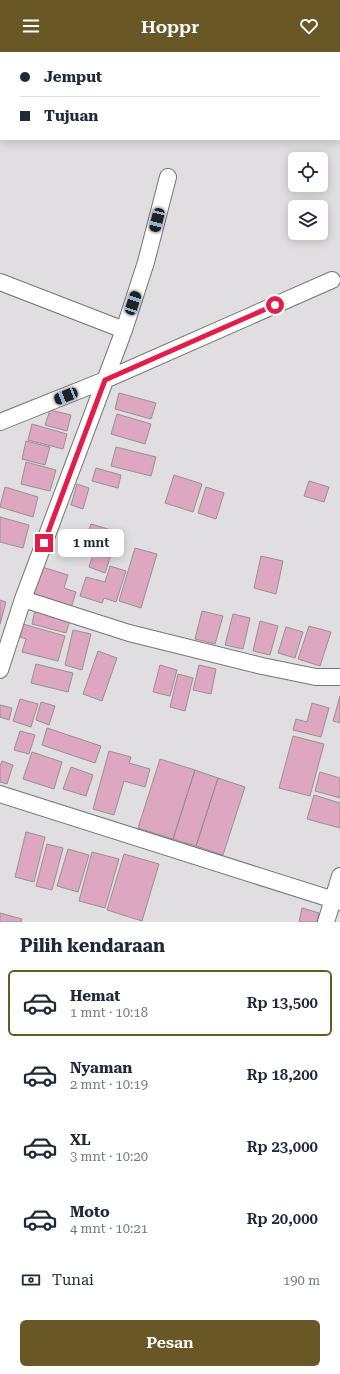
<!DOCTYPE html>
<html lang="id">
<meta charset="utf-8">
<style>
:root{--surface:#fff;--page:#f6f6f7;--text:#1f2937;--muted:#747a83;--line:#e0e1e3;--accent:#695826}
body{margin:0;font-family:"Roboto Serif",serif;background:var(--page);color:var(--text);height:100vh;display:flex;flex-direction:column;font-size:15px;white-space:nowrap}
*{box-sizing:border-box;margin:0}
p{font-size:13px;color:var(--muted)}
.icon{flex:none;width:22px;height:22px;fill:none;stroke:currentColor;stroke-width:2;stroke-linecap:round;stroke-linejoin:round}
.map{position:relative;height:870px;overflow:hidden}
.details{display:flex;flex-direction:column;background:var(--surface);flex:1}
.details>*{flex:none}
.banner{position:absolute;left:0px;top:0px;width:340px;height:88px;box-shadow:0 2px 10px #0003;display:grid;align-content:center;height:88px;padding:0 20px;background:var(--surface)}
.buttons{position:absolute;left:288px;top:100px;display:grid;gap:8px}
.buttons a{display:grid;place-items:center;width:40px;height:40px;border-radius:6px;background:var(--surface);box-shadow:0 2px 10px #0003;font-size:20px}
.end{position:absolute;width:18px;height:18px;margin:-9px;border:5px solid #e11d48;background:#fff;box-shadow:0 0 0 2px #fff}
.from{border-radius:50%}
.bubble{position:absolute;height:28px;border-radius:6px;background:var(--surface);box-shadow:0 2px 10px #0003;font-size:13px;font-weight:600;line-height:28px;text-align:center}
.car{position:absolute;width:12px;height:24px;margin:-12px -6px;border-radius:5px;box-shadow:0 0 3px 1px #0007;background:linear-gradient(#222 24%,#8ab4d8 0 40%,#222 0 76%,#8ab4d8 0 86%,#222 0)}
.banner b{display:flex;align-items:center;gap:14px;height:38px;font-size:15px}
.banner b+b{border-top:1px solid var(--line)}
.banner i{width:10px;height:10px;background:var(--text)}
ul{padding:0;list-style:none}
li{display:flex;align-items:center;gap:12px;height:66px;margin:0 8px 6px;padding:0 12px;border:2px solid transparent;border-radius:6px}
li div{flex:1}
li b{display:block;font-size:15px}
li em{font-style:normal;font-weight:600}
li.on{border-color:var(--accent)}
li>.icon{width:36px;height:36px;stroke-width:1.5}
h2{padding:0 20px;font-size:18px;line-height:48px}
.pay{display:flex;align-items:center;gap:10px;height:44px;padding:0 20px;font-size:15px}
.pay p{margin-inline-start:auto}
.cta{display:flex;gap:8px;margin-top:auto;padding:8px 20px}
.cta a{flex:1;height:46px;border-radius:6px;background:var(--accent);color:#fff;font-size:16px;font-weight:600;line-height:46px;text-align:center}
header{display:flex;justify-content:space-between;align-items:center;height:52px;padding:0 20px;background:var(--accent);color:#fff;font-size:18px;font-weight:600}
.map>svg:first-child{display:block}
</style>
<header><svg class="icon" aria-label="menu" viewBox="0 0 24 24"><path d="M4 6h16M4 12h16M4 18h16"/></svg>Hoppr<svg class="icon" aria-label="heart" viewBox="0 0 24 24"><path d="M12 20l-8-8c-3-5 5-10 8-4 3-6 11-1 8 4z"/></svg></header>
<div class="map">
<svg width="340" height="870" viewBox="0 0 340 870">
<rect width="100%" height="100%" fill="#e1dee1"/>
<path fill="#dea7c0" stroke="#959193" d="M119,341L156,351L151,367L115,357Z
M50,358L71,363L67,379L45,373Z
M117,362L151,372L145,392L111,382Z
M32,372L67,382L63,397L28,388Z
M26,389L50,395L45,413L22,407Z
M116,395L156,405L151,424L111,414Z
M26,410L56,418L50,439L21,432Z
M96,416L121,423L118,436L92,429Z
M174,423L202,432L193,460L165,451Z
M309,429L329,435L324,450L304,444Z
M77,432L89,436L83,457L71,453Z
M5,435L38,445L33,465L0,455Z
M206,435L224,441L216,467L198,461Z
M0,465L29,473L23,496L0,490Z
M91,472L115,479L110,494L86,487Z
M96,494L112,500L105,521L89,515Z
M135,496L157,502L141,556L119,549Z
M261,504L283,509L276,542L254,536Z
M110,514L126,519L116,550L104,546L102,551L80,544L86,525L105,530Z
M42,515L68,523L64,536L76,540L71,556L33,544Z
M0,548L6,550L0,572Z
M35,558L70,568L66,581L32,572Z
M202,559L223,564L215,592L195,587Z
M233,562L250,566L243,597L225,593Z
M260,569L278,574L270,603L253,599Z
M23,572L65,584L58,609L22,600L26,587L20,585Z
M309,574L331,580L320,614L298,607Z
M286,575L303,580L295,606L278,601Z
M73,578L91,582L82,618L65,613Z
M98,599L117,606L102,649L83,642Z
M36,612L73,621L68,640L31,631Z
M160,613L177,618L170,644L153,640Z
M199,613L216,617L211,642L193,638Z
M178,622L193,626L185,659L170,655Z
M340,644V671L333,669Z
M20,647L38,652L31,675L13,669Z
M41,650L55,654L49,673L36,668Z
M312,651L329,656L321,685L293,678L296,667L307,670Z
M0,653L12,656L9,668L0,665Z
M47,676L101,694L95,711L42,693Z
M20,679L35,683L29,702L14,698Z
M293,684L324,692L310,744L279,736Z
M109,699L131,705L129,711L150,717L145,735L124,729L114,763L93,757Z
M32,700L62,710L54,737L23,727Z
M160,707L195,718L173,787L138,776Z
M2,709L13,713L7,732L0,730V714Z
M71,715L93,723L86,744L63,737Z
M195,718L218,726L196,794L173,787Z
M320,720L340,726V746L315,739Z
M218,726L245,735L223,803L196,794Z
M314,743L340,751V776L307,767Z
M26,780L45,785L34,830L15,825Z
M47,792L63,796L52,838L36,834Z
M68,797L89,803L78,840L57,834Z
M92,800L119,807L105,856L79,849Z
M124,802L159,812L142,869L107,858Z
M302,856L319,861L317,870H299Z
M0,861L22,867L21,870H0Z"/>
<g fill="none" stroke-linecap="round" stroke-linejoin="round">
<g stroke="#777477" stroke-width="18">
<path id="minor" d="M0,230L124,278
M0,370L105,328L332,228
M23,547L129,581L262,614L316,625H340
M0,618L23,547L124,278L146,210L168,125
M0,742L340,850
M326,870L340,824"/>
</g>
<use href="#minor" stroke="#fff" stroke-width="16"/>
</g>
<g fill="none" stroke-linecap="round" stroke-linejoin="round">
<path stroke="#e11d48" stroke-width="5" d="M44,491L105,328L275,253"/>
</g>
</svg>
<div class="buttons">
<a><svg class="icon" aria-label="locate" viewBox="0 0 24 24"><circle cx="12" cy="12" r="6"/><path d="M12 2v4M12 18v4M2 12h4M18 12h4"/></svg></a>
<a><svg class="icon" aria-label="layers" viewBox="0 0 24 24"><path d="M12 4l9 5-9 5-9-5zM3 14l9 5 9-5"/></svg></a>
</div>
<i class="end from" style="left:275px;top:253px"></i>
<i class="end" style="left:44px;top:491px"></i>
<div class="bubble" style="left:58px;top:477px;width:66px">1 mnt</div>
<i class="car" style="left:157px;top:168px;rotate:194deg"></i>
<i class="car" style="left:133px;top:251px;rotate:18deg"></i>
<i class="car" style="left:66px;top:344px;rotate:248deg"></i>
<div class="banner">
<b><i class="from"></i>Jemput</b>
<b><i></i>Tujuan</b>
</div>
</div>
<section class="details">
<h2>Pilih kendaraan</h2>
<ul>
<li class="on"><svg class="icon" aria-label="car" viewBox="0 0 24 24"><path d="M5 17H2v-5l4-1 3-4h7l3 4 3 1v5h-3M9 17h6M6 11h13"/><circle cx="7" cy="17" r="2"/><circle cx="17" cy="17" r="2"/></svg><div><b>Hemat</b><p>1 mnt · 10:18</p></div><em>Rp 13,500</em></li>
<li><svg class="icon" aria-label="car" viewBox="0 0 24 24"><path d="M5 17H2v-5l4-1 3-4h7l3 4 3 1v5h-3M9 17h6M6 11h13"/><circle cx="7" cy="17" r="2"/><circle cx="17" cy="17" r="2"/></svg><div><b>Nyaman</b><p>2 mnt · 10:19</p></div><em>Rp 18,200</em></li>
<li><svg class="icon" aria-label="car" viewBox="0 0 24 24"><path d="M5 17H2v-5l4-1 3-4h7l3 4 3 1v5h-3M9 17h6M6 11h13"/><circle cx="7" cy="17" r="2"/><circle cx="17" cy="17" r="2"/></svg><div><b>XL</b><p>3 mnt · 10:20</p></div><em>Rp 23,000</em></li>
<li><svg class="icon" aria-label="car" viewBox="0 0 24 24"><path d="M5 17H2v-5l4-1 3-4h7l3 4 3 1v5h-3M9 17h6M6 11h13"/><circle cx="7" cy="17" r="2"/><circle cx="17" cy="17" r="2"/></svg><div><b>Moto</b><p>4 mnt · 10:21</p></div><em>Rp 20,000</em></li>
</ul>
<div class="pay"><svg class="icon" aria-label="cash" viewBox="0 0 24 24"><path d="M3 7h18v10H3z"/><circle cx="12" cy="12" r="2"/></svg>Tunai<p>190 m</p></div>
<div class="cta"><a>Pesan</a></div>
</section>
